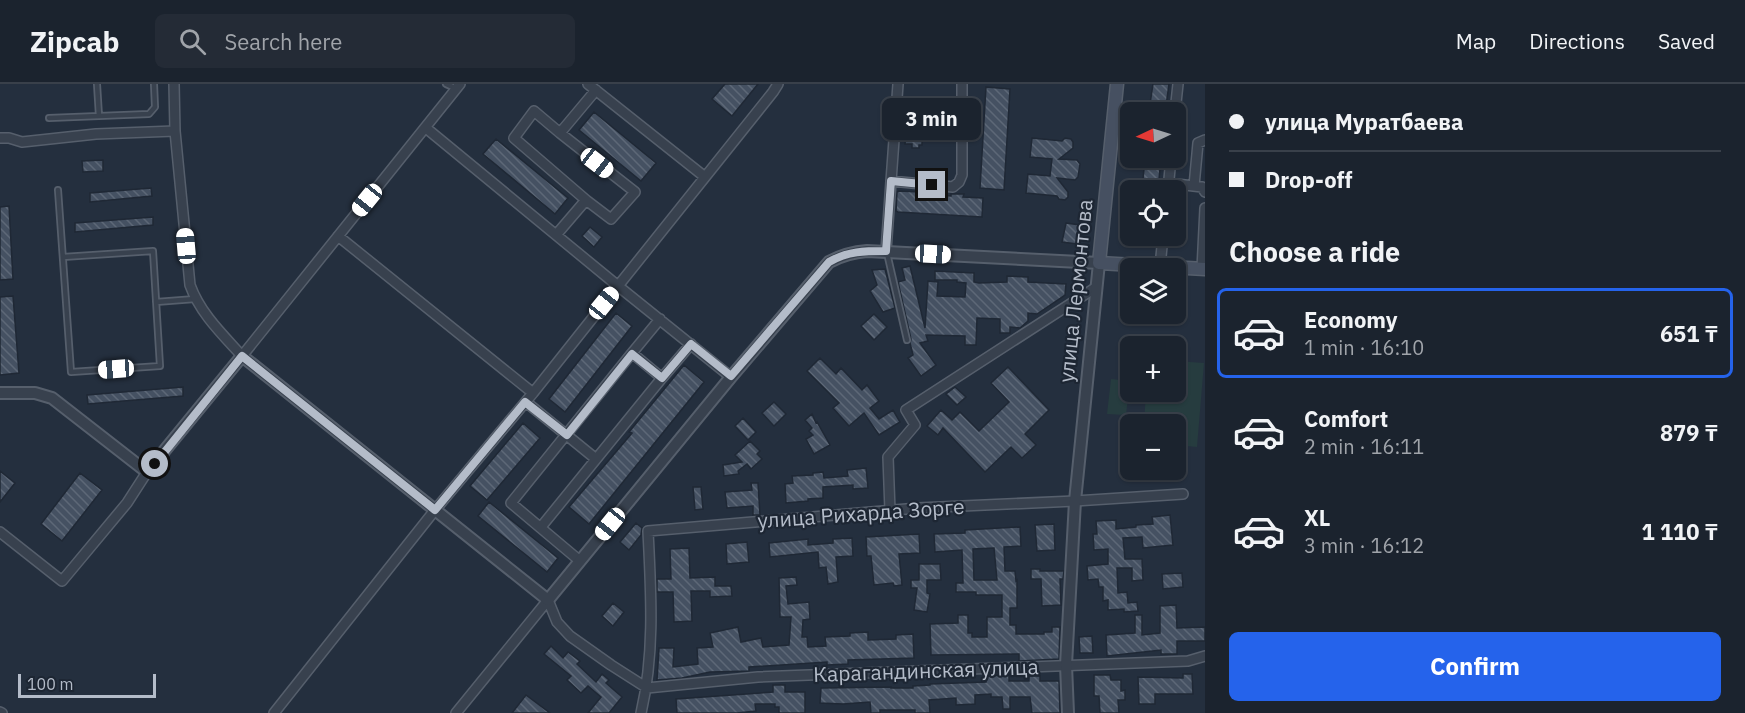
<!DOCTYPE html>
<meta charset="utf-8">
<style>
:root{--surface:#1b232e;--page:#242b36;--text:#f1f3f6;--muted:#a0a4aa;--line:#39404a;--accent:#2563eb}
body{margin:0;font-family:"IBM Plex Sans",sans-serif;background:var(--page);color:var(--text);height:100vh;display:flex;flex-direction:column;font-size:22px;white-space:nowrap}
*{box-sizing:border-box;margin:0}
p{font-size:20px;color:var(--muted)}
.icon{flex:none;width:33px;height:33px;fill:none;stroke:currentColor;stroke-width:2;stroke-linecap:round;stroke-linejoin:round}
.map{position:relative;flex:1;overflow:hidden}
.drawer{display:flex;flex-direction:column;background:var(--surface);width:540px}
.drawer>*{flex:none}
.hud{display:grid;align-content:center;height:132px;padding:0 24px;background:var(--surface)}
.needle{width:39px;rotate:266deg}
.tools{position:absolute;left:1120px;top:18px;display:grid;gap:12px}
.tools a{display:grid;place-items:center;width:66px;height:66px;border-radius:9px;background:var(--surface);box-shadow:0 2px 4px #0004,0 0 0 2px var(--line);font-size:30px}
.scale{position:absolute;left:18px;bottom:15px;width:138px;box-sizing:border-box;padding-left:6px;border:3px solid #b4bcc9;border-top:0;font-size:16px;line-height:21px;white-space:nowrap;color:#b4bcc9;-webkit-text-stroke:4px #1d2633;paint-order:stroke}
.end{position:absolute;width:27px;height:27px;margin:-14px;border:8px solid #b4bcc9;background:#111;box-shadow:0 0 0 3px #111}
.from{border-radius:50%}
.bubble{position:absolute;height:42px;border-radius:9px;background:var(--surface);box-shadow:0 2px 4px #0004,0 0 0 2px var(--line);font-size:20px;font-weight:700;line-height:42px;text-align:center}
.car{position:absolute;width:18px;height:36px;margin:-18px -9px;border-radius:8px;box-shadow:0 0 4px 2px #0007;background:linear-gradient(#fff 24%,#345 0 40%,#fff 0 76%,#345 0 86%,#fff 0)}
.hud b{display:flex;align-items:center;gap:21px;height:57px;font-size:22px}
.hud b+b{border-top:2px solid var(--line)}
.hud i{width:15px;height:15px;background:var(--text)}
ul{padding:0;list-style:none}
li{display:flex;align-items:center;gap:18px;height:90px;margin:0 12px 9px;padding:0 12px;border:3px solid transparent;border-radius:9px}
li div{flex:1}
li b{display:block;font-size:22px}
li em{font-style:normal;font-weight:700}
li.selected{border-color:var(--accent)}
li>.icon{width:54px;height:54px;stroke-width:1.5}
h2{padding:0 24px;font-size:27px;line-height:72px}
.primary-button{display:flex;gap:12px;margin-top:auto;padding:12px 24px}
.primary-button a{flex:1;height:69px;border-radius:9px;background:var(--accent);color:#fff;font-size:24px;font-weight:700;line-height:69px;text-align:center}
header{display:flex;align-items:center;gap:36px;box-sizing:border-box;height:84px;padding:0 30px;background:var(--surface);border-bottom:2px solid var(--line)}
header strong{font-size:28px}
nav{display:flex;gap:33px;margin-inline-start:auto;font-size:21px}
.search{width:420px;height:54px;background:var(--page);display:flex;align-items:center;gap:15px;box-sizing:border-box;padding:0 21px;border-radius:9px;color:var(--muted);font-size:22px}
main{display:flex;flex:1;min-height:0}
.map>svg:first-child{display:block}
</style>
<header>
<strong>Zipcab</strong>
<div class="search"><svg class="icon" aria-label="search" viewBox="0 0 24 24"><circle cx="10" cy="10" r="6"/><path d="M15 15l6 6"/></svg>Search here</div>
<nav><a>Map</a><a>Directions</a><a>Saved</a></nav>
</header>
<main>
<div class="map">
<svg width="1205" height="629" viewBox="0 0 1205 629">
<defs>
<pattern id="building-back-hatch" width="6" height="6" patternUnits="userSpaceOnUse" patternTransform="scale(1.5)"><rect width="6" height="6" fill="#455162"/><path d="M-1 5l2 2M0 0l6 6M5-1l2 2" fill="none" stroke="#5d6877"/></pattern>
</defs>
<rect width="100%" height="100%" fill="#242f3e"/>
<path fill="#263c3f" d="M1176,277L1204,279L1197,363L1176,361V340H1144L1146,308H1176Z
M1111,295L1130,297L1126,331L1107,330Z"/>
<path fill="url(#building-back-hatch)" stroke="#1f2835" stroke-width="1.5" fill-rule="evenodd" d="M725,0H758L732,32L712,15Z
M1153,0H1169L1166,22L1150,20Z
M986,3L1010,5L1004,106L980,104Z
M594,28L656,79L641,97L579,46Z
M906,50L922,51V61H919V64H912V60H905Z
M1032,54L1062,57L1065,54L1071,55L1073,58V64L1059,75L1077,76L1080,80L1078,93L1075,96L1057,94L1068,108V113L1065,116L1059,115L1057,112L1026,109L1028,90L1050,92L1052,75L1030,73Z
M496,55L568,114L555,130L483,70Z
M1145,74H1161L1158,106H1142Z
M103,76V87L83,88L82,77Z
M151,104L152,112L90,118V109Z
M899,107L921,108L928,109V111L951,112V110H964L963,113L983,114L982,133L898,128L896,127L897,108Z
M9,122L13,195L0,196V123Z
M153,133V141L75,148V139Z
M1066,139L1080,141L1077,160L1062,158Z
M590,143L602,153L594,163L582,152Z
M910,182L925,244L928,197L938,198L937,212L965,213L966,199L957,198V196H935V187L974,189V198L979,199L1007,198V192L1028,193V198L1066,200L1065,211L1037,230L1028,229V237L1020,244L1010,243V249H1000V235L977,234L976,261H965V252L926,251L928,257L920,259L936,281L921,292L908,274L913,271L910,259L911,255L898,198L905,196L902,184Z
M885,185L895,224L883,228L870,207L877,201L872,186Z
M13,212L19,289L0,291V213Z
M616,229L632,242L565,328L549,315Z
M874,230L887,243L874,256L861,242Z
M820,274L836,290L841,284L862,306L867,301L879,317L870,324L879,335L893,326L900,338L879,351L864,329L849,342L833,324L839,319L807,287Z
M684,281L704,298L589,440L569,423L632,349L629,348Z
M1008,283L1049,326L1025,350L1036,361L1022,374L1011,363L985,388L943,344L938,351L927,342L941,326L952,336L960,328L979,347L1009,318L991,299Z
M183,303V312L88,320L87,311Z
M955,303L966,313L957,321L946,310Z
M774,318L786,330L774,342L762,329Z
M812,330L816,339L817,338L830,361L814,370L806,355L813,351L809,347L812,344L805,336Z
M743,334L756,348L748,356L735,342Z
M523,339L540,354L487,416L470,402Z
M750,357L760,367L757,370L762,375L751,385L747,380L738,387L739,390L724,392L723,381L742,378L735,371Z
M866,384L868,404L853,405V401L823,403V414L808,415V417L786,419L785,400L793,399L792,392L813,391V389L823,388L824,394L848,392L847,386Z
M0,387L15,399L0,418Z
M80,389L102,406L62,457L41,440Z
M751,399H758L760,431H753V422L727,424L725,408L752,406Z
M693,403H701L703,425L695,426Z
M489,418L558,474L547,488L478,432Z
M1170,431L1173,461L1143,464L1142,453L1123,454L1125,475H1142L1143,496L1132,497V484H1117L1118,509L1127,508L1128,519L1137,518L1138,527L1124,528V525L1108,526V516L1103,517V503H1099L1098,495L1088,496L1087,482L1108,480V465L1094,466L1093,450H1097L1096,437L1116,436V445L1136,443V441L1153,440L1152,433Z
M636,439L642,444L641,451L629,466L620,458Z
M1054,440L1055,466L1037,467L1035,441Z
M1020,443L1021,462L1004,463L1005,487H1015L1016,497L1017,496V524H1010V541H1016V550H1044V548H1052V543H1060L1059,575L1019,577V570L931,571L930,540L958,539V531H968V549H972V553H987V533H1002V511H976V508H956V499H963L962,466L935,468L934,450L965,449V446ZM994,464L997,496H974L973,465Z
M919,450L920,469L899,470L902,501L894,502L893,499L874,501L871,472H867L866,453Z
M852,454L853,472L836,473L838,498L828,500L826,483L819,484L818,468L770,473L769,459L808,455V461L833,459V455Z
M747,458L749,478L727,480L726,460Z
M689,464L690,494L715,493V502H731L732,512L710,513V507H691L692,537L674,538L673,508H657V495H671L670,465Z
M919,480H940L941,496H927V509L930,510L927,528L914,526L917,504H911V496H919Z
M1031,485H1040V487H1064L1063,495H1060L1061,521L1042,522L1041,495H1031Z
M1182,489L1183,503L1163,505L1162,490Z
M796,493L797,501L786,502L788,520L809,518L810,535L803,536L802,553H807L808,563L826,562L825,553L850,552V549L868,548V556L896,555V551L913,550L914,574L848,576V580L827,581V578L749,583V587L710,588L682,594L657,596L659,564H674L673,583L698,580L697,564L713,563L710,549L738,543L741,558L761,554L763,563L789,561L791,533H780L779,494Z
M613,519L624,528L613,542L602,532Z
M1176,521L1177,544L1205,543V557H1177V570H1161V566L1107,572L1106,551L1135,549V531H1142V551L1160,549V522Z
M1092,552L1093,569H1080L1079,553Z
M551,562L563,574L568,568L580,577L577,580L596,598L602,590L609,596L606,599L622,613L609,629H588L601,613L588,602L581,609L567,596L571,592L544,570Z
M1183,590H1192L1193,610H1155V620H1139L1138,593L1183,594Z
M1009,591V597H1029V592H1040V597H1059L1060,629H1032L1030,613H1010V625H1003L1002,613H991V610L975,611V620L956,621V614L929,616L930,629H915V626H880V629H871L870,618L843,620L820,619L821,604L891,603V604H913V602L930,601V600L986,598V592Z
M1094,591H1110L1111,596H1121V607L1125,606V616H1118L1119,629H1100L1099,612H1094Z
M773,601H785V608H805V629H779V623H775V620H755L756,627L737,629H677L676,615L773,608Z
M526,611L550,629H512Z"/>
<g fill="none" stroke-linecap="round" stroke-linejoin="round">
<g stroke="#565f6c" stroke-width="8">
<path id="service" d="M97,0L99,32L149,30L155,23L154,0
M446,0L457,5
M49,34L99,32
M58,106L71,288L160,282L153,167L63,173
M887,169L907,256
M156,218L195,215"/>
</g>
<g stroke="#565f6c" stroke-width="12">
<path id="minor" d="M588,0L705,93
M1175,28L1178,0
M175,47L190,201C200,229 222,250 242,272L460,0
M560,49L635,108L611,135L586,116
M0,54H9L22,58L96,50L175,47L174,0
M891,97L953,103L959,98L962,91V0
M1168,99L1202,103L1205,108
M1194,102L1198,59L1205,56
M1168,106L1171,74
M556,151L586,116L514,54L534,27L560,49L596,6
M338,152L533,309
M886,167L898,0
M1160,183L1163,152
M1202,185L1205,124
M632,269L660,235
M731,293L618,202L773,8L778,0
M662,294L691,260
M526,318L596,375
M890,427L888,373L915,341L906,326L1095,204
M541,443L662,294L632,269L511,419L580,477
M0,448L62,497L127,419L147,388
M0,628L2,629
M274,629L435,426L533,309L618,202L426,44
M456,629L548,516L557,538L570,552L611,581L647,604L758,593L1188,577L1205,572
M641,629C655,569 651,508 648,447L918,424L1075,417L1183,410"/>
</g>
<g stroke="#565f6c" stroke-width="14">
<path id="tertiary" d="M0,309H35L52,314L147,388L242,272L548,516L731,293L829,178C842,171 853,168 867,167L1099,179L1075,417L1066,581L1068,629"/>
</g>
<g stroke="#565f6c" stroke-width="15">
<path id="secondary" d="M1117,0L1099,179L1205,185"/>
</g>
<use href="#service" stroke="#38414e" stroke-width="4.5"/>
<use href="#minor" stroke="#38414e" stroke-width="9"/>
<use href="#tertiary" stroke="#38414e" stroke-width="10"/>
<use href="#secondary" stroke="#465061" stroke-width="12"/>
</g>
<g fill="none" stroke-linecap="round" stroke-linejoin="round">
<path stroke="#b4bcc9" stroke-width="8" d="M155,380L242,272L435,426L525,318L567,351L632,270L662,294L691,260L731,292L829,178C848,167 865,167 886,167L891,97L932,101"/>
</g>
<g text-anchor="middle" stroke-width="4.5" stroke-linejoin="round" paint-order="stroke">
<g font-size="21" fill="#b4bcc9" stroke="#1d2633">
<text transform="translate(1076 207) rotate(-84)" y="7">улица Лермонтова</text>
<text transform="translate(861 430) rotate(-4)" y="7">улица Рихарда Зорге</text>
<text transform="translate(926 587) rotate(-2)" y="7">Карагандинская улица</text>
</g>
</g>
</svg>
<div class="tools">
<a><svg class="needle" viewBox="-14 -14 28 28"><path d="M0-13l5 13h-10z" fill="#e53935"/><path d="M0 13l5-13h-10z" fill="#a0a4aa"/></svg></a>
<a><svg class="icon" aria-label="locate" viewBox="0 0 24 24"><circle cx="12" cy="12" r="6"/><path d="M12 2v4M12 18v4M2 12h4M18 12h4"/></svg></a>
<a><svg class="icon" aria-label="layers" viewBox="0 0 24 24"><path d="M12 4l9 5-9 5-9-5zM3 14l9 5 9-5"/></svg></a>
<a>+</a>
<a>−</a>
</div>
<div class="scale">100 m</div>
<i class="end from" style="left:155px;top:380px"></i>
<i class="end" style="left:932px;top:101px"></i>
<div class="bubble" style="left:882px;top:14px;width:99px">3 min</div>
<i class="car" style="left:597px;top:79px;rotate:128deg"></i>
<i class="car" style="left:367px;top:116px;rotate:219deg"></i>
<i class="car" style="left:186px;top:162px;rotate:355deg"></i>
<i class="car" style="left:933px;top:170px;rotate:93deg"></i>
<i class="car" style="left:604px;top:219px;rotate:39deg"></i>
<i class="car" style="left:116px;top:285px;rotate:266deg"></i>
<i class="car" style="left:610px;top:440px;rotate:219deg"></i>
</div>
<section class="drawer">
<div class="hud">
<b><i class="from"></i>улица Муратбаева</b>
<b><i></i>Drop-off</b>
</div>
<h2>Choose a ride</h2>
<ul>
<li class="selected"><svg class="icon" aria-label="car" viewBox="0 0 24 24"><path d="M5 17H2v-5l4-1 3-4h7l3 4 3 1v5h-3M9 17h6M6 11h13"/><circle cx="7" cy="17" r="2"/><circle cx="17" cy="17" r="2"/></svg><div><b>Economy</b><p>1 min · 16:10</p></div><em>651 ₸</em></li>
<li><svg class="icon" aria-label="car" viewBox="0 0 24 24"><path d="M5 17H2v-5l4-1 3-4h7l3 4 3 1v5h-3M9 17h6M6 11h13"/><circle cx="7" cy="17" r="2"/><circle cx="17" cy="17" r="2"/></svg><div><b>Comfort</b><p>2 min · 16:11</p></div><em>879 ₸</em></li>
<li><svg class="icon" aria-label="car" viewBox="0 0 24 24"><path d="M5 17H2v-5l4-1 3-4h7l3 4 3 1v5h-3M9 17h6M6 11h13"/><circle cx="7" cy="17" r="2"/><circle cx="17" cy="17" r="2"/></svg><div><b>XL</b><p>3 min · 16:12</p></div><em>1 110 ₸</em></li>
</ul>
<div class="primary-button"><a>Confirm</a></div>
</section>
</main>
